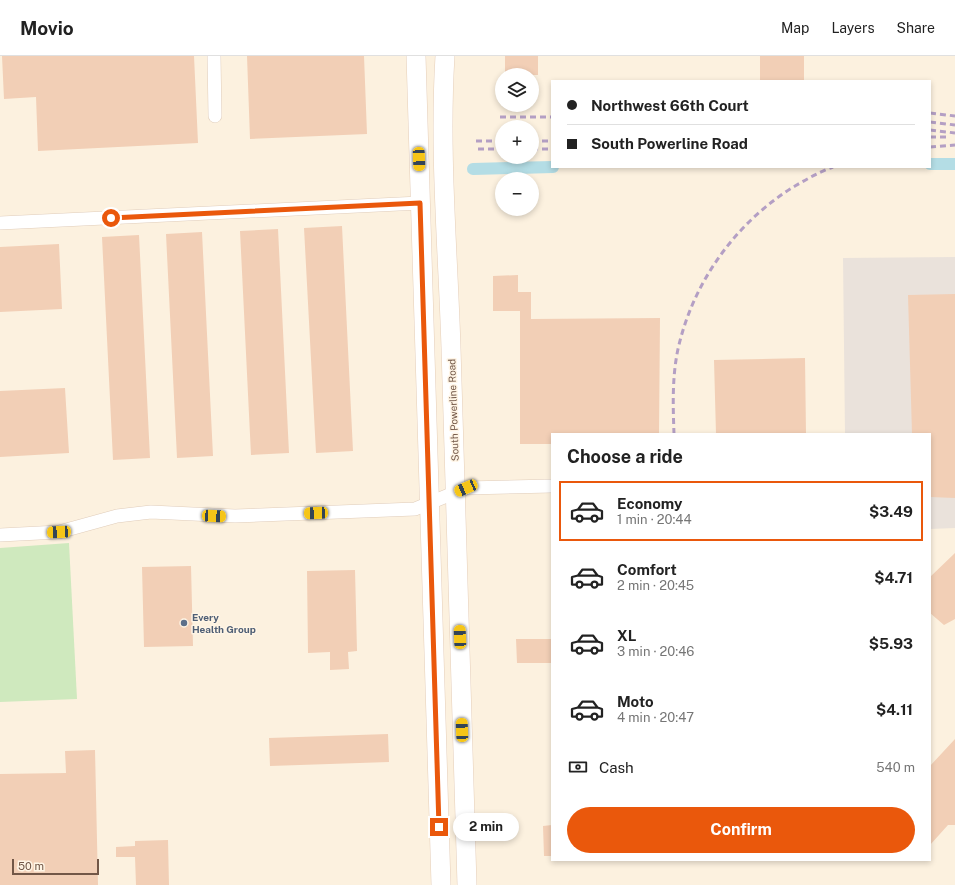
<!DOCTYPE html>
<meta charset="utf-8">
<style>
:root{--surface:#fff;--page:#f2f2f2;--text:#222;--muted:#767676;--line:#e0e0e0;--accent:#ea580c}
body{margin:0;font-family:"Public Sans",sans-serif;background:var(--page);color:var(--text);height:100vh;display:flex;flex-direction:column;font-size:15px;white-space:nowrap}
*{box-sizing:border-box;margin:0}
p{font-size:13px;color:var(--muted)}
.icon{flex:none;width:22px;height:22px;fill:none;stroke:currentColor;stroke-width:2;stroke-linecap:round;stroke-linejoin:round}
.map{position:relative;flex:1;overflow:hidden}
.side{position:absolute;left:551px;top:377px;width:380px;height:428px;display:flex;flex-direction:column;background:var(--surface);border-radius:0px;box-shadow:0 2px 6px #0003}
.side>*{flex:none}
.hud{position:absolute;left:551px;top:24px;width:380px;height:88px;border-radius:0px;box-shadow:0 2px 6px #0003;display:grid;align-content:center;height:88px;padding:0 16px;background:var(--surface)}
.tools{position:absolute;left:495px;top:12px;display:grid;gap:8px}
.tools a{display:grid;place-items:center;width:44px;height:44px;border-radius:50%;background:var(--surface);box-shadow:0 2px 6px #0003;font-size:20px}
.scale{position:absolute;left:12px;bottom:10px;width:87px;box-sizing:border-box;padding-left:4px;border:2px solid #725747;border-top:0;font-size:11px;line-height:14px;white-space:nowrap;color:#725747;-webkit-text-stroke:3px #fff5e5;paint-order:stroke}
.end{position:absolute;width:18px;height:18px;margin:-9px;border:5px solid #ea580c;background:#fff;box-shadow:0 0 0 2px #fff}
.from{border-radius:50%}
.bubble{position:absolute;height:28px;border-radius:14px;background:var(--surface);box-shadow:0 2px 6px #0003;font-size:13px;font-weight:700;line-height:28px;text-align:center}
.car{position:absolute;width:12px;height:24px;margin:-12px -6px;border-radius:5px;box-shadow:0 0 3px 1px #0007;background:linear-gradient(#f5c518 24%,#345 0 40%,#f5c518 0 76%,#345 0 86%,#f5c518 0)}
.hud b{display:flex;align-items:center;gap:14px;height:38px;font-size:15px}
.hud b+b{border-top:1px solid var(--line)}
.hud i{width:10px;height:10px;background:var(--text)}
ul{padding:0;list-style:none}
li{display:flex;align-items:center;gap:12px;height:60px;margin:0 8px 6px;padding:0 8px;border:2px solid transparent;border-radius:0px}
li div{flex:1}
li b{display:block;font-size:15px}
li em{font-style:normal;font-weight:700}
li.selected{border-color:var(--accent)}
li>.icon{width:36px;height:36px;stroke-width:1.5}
h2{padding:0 16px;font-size:18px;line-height:48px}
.pay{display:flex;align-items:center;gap:10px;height:44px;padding:0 16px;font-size:15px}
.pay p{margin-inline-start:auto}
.primary-button{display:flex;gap:8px;margin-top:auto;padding:8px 16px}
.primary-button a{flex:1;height:46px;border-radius:24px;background:var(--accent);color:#fff;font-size:16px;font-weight:700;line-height:46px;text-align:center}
header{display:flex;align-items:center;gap:24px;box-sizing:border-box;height:56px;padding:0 20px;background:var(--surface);border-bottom:1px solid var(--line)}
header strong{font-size:19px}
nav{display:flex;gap:22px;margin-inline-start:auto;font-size:14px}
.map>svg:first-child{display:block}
</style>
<header>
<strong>Movio</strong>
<nav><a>Map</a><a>Layers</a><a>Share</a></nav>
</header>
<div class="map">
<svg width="955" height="829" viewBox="0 0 955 829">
<rect width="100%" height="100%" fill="#fcf1df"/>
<path fill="#eae2db" d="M955,201V472L930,473V378H845L843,202Z"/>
<path fill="#cfe9be" d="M69,487L77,643L0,646V492Z"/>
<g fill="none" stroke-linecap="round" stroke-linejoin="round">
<path stroke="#b4dde5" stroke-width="12" d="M930,108H955
M473,113L553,111"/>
</g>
<path fill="#f2cfb6" d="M2,0H194L198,87L38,95L36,41L4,43Z
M247,0H364L367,78L250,83Z
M505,0H538V19H505Z
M760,0H804V25H760Z
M342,170L353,395L316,397L304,172Z
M278,173L289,397L251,399L240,175Z
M202,176L213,400L177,402L166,178Z
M139,179L150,402L113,404L102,181Z
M59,188L62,253L0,256V191Z
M518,219V236H531V263L660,262L659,378H552V388H520V255H493V220Z
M955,238V442L930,441V378H912L908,239Z
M805,302L806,378H716L714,304Z
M65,332L69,397L0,401V335Z
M955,497V563L944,569L930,557V521Z
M191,510L193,590L144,591L142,511Z
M355,514L357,595L348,596L349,613L330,614V596L308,597L307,515Z
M516,583H552V607H517Z
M388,678L389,706L270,710L269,682Z
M955,683V769H948L930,789V710Z
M95,694L98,829H0V718L66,717L65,695Z
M552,769V800H544L543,770Z
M168,784L169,829H136L135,801H116V791L135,790V785Z"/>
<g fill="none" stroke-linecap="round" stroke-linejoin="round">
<g stroke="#e0cdbb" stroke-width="14">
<path id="minor" d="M214,0L215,60
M0,167L420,147
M0,479L59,476L117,460L151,456L235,460L415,453L466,432L552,430"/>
</g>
<g stroke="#e5ceb9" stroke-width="20">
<path id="secondary" d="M416,0L441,829
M445,0C439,97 448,195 451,292C456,471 462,650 467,829"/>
</g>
<use href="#minor" stroke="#fff" stroke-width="13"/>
<use href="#secondary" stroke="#fff" stroke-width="19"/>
<path stroke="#b49fc4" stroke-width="3" stroke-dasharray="6 4" stroke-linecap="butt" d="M930,57L955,60
M500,61H552
M930,66L955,69
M930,74L955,77
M930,81H946
M476,85H502
M532,85H552
M930,91L955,89
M478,93H502
M532,93H552
M674,378C673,350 672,321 678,293C693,226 736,166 795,130C807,123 819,116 833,111"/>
</g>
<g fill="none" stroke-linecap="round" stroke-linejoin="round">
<path stroke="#ea580c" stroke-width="5" d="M111,162L420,147L439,771"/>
</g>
<circle fill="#5c6f8a" stroke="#fff5e5" stroke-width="1.5" cx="184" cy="567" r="4"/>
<g text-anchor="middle" stroke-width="3" stroke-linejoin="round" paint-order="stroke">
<g font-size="10" fill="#725747" stroke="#fff5e5">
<text transform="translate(453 354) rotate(-92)" y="4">South Powerline Road</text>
</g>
<g font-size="10" font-weight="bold" fill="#4e5e75" stroke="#fff5e5" text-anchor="start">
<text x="192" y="565">Every<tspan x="192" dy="12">Health Group</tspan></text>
</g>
</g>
</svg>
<div class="tools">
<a><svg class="icon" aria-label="layers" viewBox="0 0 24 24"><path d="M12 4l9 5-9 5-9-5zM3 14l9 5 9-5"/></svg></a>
<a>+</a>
<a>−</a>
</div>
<div class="scale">50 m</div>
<i class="end from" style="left:111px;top:162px"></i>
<i class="end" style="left:439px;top:771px"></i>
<div class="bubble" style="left:453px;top:757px;width:66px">2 min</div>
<i class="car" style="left:419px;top:103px;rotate:178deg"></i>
<i class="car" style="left:466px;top:432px;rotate:247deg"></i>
<i class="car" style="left:316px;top:457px;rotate:268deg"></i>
<i class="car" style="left:214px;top:460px;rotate:93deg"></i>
<i class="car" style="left:59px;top:476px;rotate:267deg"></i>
<i class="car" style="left:460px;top:581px;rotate:358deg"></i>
<i class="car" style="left:462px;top:674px;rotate:358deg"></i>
<div class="hud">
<b><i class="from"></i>Northwest 66th Court</b>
<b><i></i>South Powerline Road</b>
</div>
<section class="side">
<h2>Choose a ride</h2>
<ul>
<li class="selected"><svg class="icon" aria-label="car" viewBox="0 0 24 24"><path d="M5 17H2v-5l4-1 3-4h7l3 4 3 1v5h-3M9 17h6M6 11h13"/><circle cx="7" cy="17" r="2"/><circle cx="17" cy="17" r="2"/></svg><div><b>Economy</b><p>1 min · 20:44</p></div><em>$3.49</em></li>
<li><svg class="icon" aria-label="car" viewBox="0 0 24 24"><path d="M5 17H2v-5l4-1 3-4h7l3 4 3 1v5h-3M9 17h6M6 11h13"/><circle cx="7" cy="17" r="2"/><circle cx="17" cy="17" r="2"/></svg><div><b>Comfort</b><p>2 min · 20:45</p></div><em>$4.71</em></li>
<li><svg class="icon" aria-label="car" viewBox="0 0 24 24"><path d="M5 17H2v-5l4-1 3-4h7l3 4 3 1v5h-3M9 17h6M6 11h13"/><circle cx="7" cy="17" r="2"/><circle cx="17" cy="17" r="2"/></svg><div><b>XL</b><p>3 min · 20:46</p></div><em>$5.93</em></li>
<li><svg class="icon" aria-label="car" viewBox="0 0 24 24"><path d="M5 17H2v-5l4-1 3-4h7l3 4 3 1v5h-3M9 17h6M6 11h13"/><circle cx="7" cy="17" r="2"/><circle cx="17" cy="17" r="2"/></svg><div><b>Moto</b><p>4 min · 20:47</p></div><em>$4.11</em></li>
</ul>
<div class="pay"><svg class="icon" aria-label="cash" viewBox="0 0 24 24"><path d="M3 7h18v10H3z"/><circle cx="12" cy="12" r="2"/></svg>Cash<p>540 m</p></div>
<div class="primary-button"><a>Confirm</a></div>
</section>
</div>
